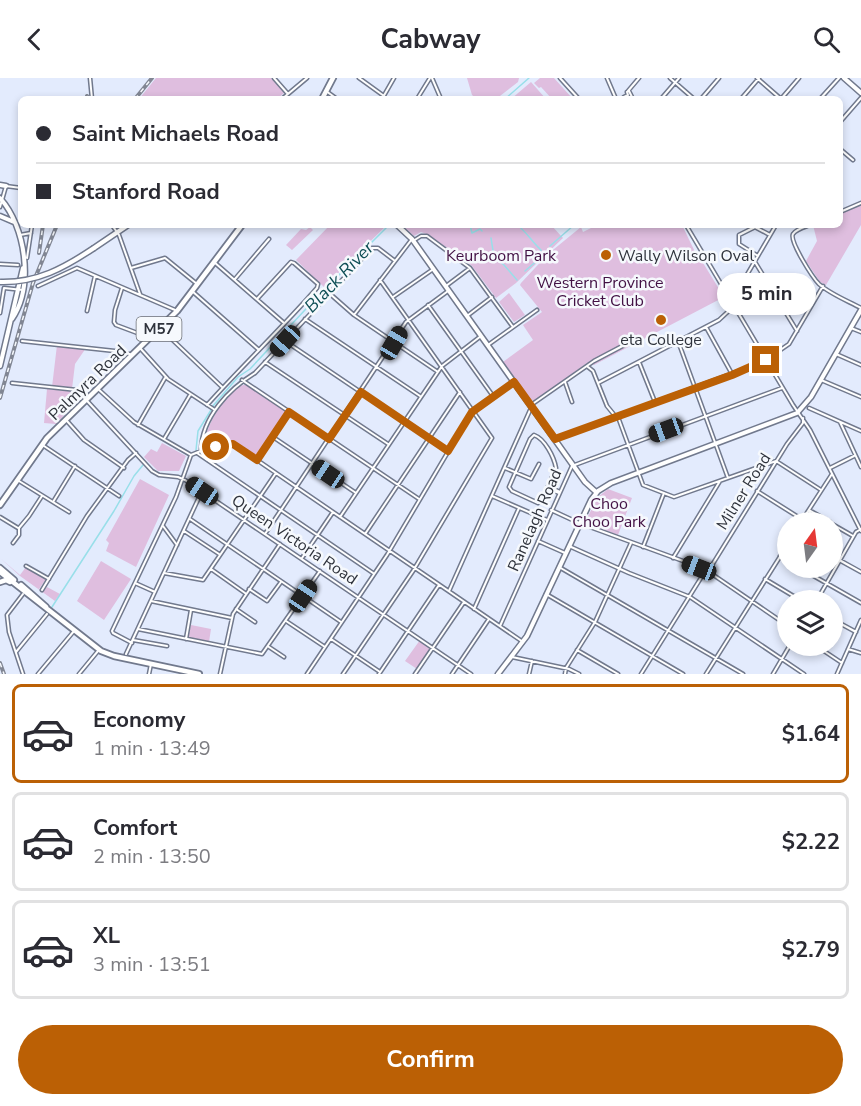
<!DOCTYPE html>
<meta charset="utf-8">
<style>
:root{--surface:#fff;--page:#f7f7f7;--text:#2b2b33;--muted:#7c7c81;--line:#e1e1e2;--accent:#bb6005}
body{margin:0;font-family:"Nunito Sans",sans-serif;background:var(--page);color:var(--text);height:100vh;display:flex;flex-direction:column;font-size:22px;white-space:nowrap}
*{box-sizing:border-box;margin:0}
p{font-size:20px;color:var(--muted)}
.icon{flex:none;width:33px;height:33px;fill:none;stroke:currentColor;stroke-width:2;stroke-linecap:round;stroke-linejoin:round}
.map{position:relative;height:596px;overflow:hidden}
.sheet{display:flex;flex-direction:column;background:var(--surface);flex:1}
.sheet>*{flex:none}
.banner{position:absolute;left:18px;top:18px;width:825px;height:132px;border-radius:9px;box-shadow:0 3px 9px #0003;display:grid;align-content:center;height:132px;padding:0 18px;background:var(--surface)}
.needle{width:39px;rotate:14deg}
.controls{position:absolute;left:777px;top:434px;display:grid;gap:12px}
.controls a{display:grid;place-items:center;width:66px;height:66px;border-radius:50%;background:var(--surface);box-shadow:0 3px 9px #0003;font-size:30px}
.end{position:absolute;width:27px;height:27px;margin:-14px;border:8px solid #bb6005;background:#fff;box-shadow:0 0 0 3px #fff}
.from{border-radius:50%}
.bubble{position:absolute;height:42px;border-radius:21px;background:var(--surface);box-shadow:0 3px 9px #0003;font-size:20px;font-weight:700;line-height:42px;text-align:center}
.car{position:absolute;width:18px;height:36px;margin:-18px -9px;border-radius:8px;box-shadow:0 0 4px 2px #0007;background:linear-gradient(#222 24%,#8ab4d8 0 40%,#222 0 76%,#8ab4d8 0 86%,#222 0)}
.banner b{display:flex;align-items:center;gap:21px;height:57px;font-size:22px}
.banner b+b{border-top:2px solid var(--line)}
.banner i{width:15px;height:15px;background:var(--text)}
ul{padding:10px 0 0;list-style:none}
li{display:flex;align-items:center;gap:18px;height:99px;margin:0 12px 9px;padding:0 6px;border:3px solid var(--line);border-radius:9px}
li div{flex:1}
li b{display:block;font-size:22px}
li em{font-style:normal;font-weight:700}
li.on{border-color:var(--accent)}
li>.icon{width:54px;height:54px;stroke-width:1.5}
.button{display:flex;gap:12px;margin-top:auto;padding:12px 18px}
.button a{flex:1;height:69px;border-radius:36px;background:var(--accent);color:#fff;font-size:24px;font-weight:700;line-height:69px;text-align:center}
header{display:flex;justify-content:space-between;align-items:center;height:78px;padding:0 18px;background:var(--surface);font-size:27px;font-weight:700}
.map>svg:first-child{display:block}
</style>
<header><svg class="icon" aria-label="back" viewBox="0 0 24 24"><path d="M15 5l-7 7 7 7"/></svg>Cabway<svg class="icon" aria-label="search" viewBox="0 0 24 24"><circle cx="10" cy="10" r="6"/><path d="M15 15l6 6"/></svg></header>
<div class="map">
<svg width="861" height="596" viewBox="0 0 861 596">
<rect width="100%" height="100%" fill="#e3ebfd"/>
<path fill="#dfbedf" d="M156,0H271L284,15L277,21H139Z
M467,0H519L518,4L496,21H477L472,17Z
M540,0H554L573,21H552L541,9L539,10L534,5Z
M531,4L546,21H511Z
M861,126V147L826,207L820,204L806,183L817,163L813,147H840V135Z
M330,147H387L324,209L296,182Z
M402,147H551L563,160L516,205L496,220L472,188L429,157L421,154L414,158Z
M597,147H616L623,150L631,147H682L698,180H700L724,219L594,287L590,283L534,323L531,322L503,284L533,262L523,247L542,234L520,207L521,205L548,176L581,149L583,154Z
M310,149L313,152L292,172L286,167L301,151L306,152Z
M509,215L525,237L514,244L499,224Z
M57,267L86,270L75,286L72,311L52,309Z
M243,307H247L287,334L258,378H255L233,363L208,368L204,366C206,348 225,314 243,307Z
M47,311L76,314L81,319L56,346L44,345Z
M162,365L186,378L179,393H158L144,379L151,371L157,374Z
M140,401L169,417L136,489L106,473L109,465L106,462Z
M608,411L632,420L618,457L587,445L586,442L598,419Z
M0,480L20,497L26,489L46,501L39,511L43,514L47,509L60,516L55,523L20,498Z
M101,483L131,501L104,542L77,523Z
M191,547L211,551L209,564L188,559Z
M420,562L431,570L417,591L405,583Z"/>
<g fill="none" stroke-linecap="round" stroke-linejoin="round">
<path stroke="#98dfe9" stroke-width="1.5" d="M505,21L529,0
M470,147L472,155L480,151L482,153
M517,147C526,153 532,164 541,172L540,180L525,193
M491,160L494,179L504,187L517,202
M550,168L574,147
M213,328L238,299L250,291L318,218L389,147
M196,372L198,353L211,332
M52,529L114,433L134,398L143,387"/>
<g stroke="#71798d" stroke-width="5">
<path id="street" d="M90,0L92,21
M274,0L288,16
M359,0L384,18
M432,0L441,21
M560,0L579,21
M607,0L616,21
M670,0L694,21
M757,0L781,21
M326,13L337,21
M628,13L639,0
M624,19L628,17L627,14L629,13L633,21
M282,21L307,0
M382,21L394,0
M417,21L430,0
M661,21L679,0
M701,21L719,0
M741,21L759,0
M781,21L799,0
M820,21L839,0
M840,44L861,20
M840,71L853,82
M0,129L6,108L21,110
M840,134L861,125
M112,147L119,157L140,216
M686,147L793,327L810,352L861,453
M810,147C805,149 796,151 793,156C789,163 813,200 819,206C830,216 848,223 861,230
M20,157L31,155
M413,163L421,158H427L470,190L513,249
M758,178L739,166V157L755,149L770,157
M27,180L32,147
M214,184L284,245
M755,184L797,253
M0,186L18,187
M131,190L165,180L197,206
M235,201L269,161
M38,208L77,190L175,232
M446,208L470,190
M122,210L115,232L114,244L116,247L140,256
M192,213L259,272
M329,215L354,237L438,294
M393,219L432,192
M731,224L776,147
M428,227L493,318
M87,233L95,198
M0,235L4,210L23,212
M354,237L412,161
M467,238L492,219
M305,241L420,318
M706,249L732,296
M160,250L222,309
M851,250L861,254
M22,263L124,274L132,277
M285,263L448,373
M678,263L728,400
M488,267L537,232
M140,270L168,301L215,332
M836,276L861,287
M265,284L388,366
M639,284L655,324
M588,289L593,293L607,328L616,339
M242,302L419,421
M821,302L861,319
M565,304L572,324
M12,305L77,312L152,393L159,397L178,399L185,402L471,596
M598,305L719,242L733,229
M97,310L134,344L191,377L208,370L235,367L523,564
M207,327C243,287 282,250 317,210L318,206L294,185L291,184L257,221
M531,327L594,283L630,264
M809,330L861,353
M618,339L643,407L674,419L776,383L821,412
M67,343L84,362L124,390
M840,344L861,389
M138,347L165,300
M534,357C545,361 554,379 556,390L542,422L538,425L512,413L509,409L530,361Z
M273,359L356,415
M164,361L190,317
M555,361L763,284L789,266L823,208
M44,368L119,418
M201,372C202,339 229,311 255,295L372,170H378L395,183
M197,375L373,495
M257,382L289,335
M505,390L531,401L539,386
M830,390L854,378
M19,403L69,434
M549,409L560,414
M548,410L559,415
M757,413L803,442
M492,418L547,442
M53,424L75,388
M551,432L579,445L705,491
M809,432L830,444
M0,439L18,450
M340,439L442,288L481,258
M190,441L341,544
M801,444L832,396
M832,446L853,458
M163,448L177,467
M19,450L29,438L42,418
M184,453L219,476
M265,456L406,244L448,213
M365,456L460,314
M538,463L565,475
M13,465L19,457V450
M569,468L629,495L690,519L804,596
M643,469L664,415
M780,478L788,483
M832,478L861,494
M302,480L333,434
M673,480L720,403
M26,488L49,501
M559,489L743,596
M798,489L861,525
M211,491L245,515
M709,492L707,496L704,495L705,491L709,492L787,366L803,345V340
M709,494L788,548
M164,495L203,502L276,395
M765,501L800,522
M135,505L155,514
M249,511L267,523L281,504
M42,512L87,438L128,382L136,375
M449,513L531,330
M23,516L7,537L9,554L23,596
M546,516L683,596
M817,522L856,454L861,451
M151,523L232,540
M236,531L255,544
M474,531L519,430
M832,541L856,554
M286,543L325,569
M500,548L572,388L782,310
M138,551L262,576L320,493
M186,561L191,532
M331,561L380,594
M133,562L167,568
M132,565L113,555L112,553L176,419L191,377
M815,567L842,585
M269,569L284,579
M848,571L861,575
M577,572L618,596
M16,574L47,536
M126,576L202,413
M512,579L569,591L579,596
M38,596L74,553
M79,596L98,573
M149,596L151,586
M220,596L233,536L280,466
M307,596L387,477L471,335L513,305
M343,596L413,493L492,360L380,202
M379,596L439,507
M415,596L464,524
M452,596L489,541
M529,596L532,583
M565,596L566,590L595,544L631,465
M641,596L704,495
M706,596L788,466
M773,596L790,567
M837,596L861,542"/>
</g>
<g stroke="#71798d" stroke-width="7">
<path id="secondary" d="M844,0L861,15
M0,107L6,108
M0,120C26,149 34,208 12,241
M0,138L14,144
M397,147L412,161L585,404L596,414
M94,170L128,147
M0,288L23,190
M498,596L527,558L591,422L598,413L611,405L797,335L811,319L861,232"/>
</g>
<g stroke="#71798d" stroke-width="8">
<path id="primary" d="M322,21L333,0
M0,427L47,360L177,233L242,147
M0,490L14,502
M0,494L101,573L114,578L199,596
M0,504L6,502L10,504
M21,507L46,529"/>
</g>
<use href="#street" stroke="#fff" stroke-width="2"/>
<use href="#secondary" stroke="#fff" stroke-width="4"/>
<use href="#primary" stroke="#fff" stroke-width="4.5"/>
<g stroke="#818693" stroke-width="4">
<path id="rail" d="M87,18L88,21
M135,21L152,0
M39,175L43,147
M0,320L33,205L57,147
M0,585L4,596"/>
</g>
<use href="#rail" stroke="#f6f9fd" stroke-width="1.5" stroke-dasharray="4.5" stroke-linecap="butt"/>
<g stroke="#71798d" stroke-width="7" stroke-linecap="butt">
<path id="secondary-bridge" d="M0,204C37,205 64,190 94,170"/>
</g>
<use href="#secondary-bridge" stroke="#fff" stroke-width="4"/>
</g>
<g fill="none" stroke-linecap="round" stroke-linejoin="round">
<path stroke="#bb6005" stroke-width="8" d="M216,369L233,366L257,382L289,334L329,361L361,314L448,373L472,334L514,304L555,361L732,297L766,282"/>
</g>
<g fill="#bb6005" stroke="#f6f9fd" stroke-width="2">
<circle cx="606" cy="177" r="6"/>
<circle cx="661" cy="242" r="6"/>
</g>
<g text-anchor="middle" stroke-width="5" stroke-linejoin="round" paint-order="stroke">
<rect fill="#f6f9fd" stroke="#6b6e76" stroke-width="1.5" x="136.5" y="239" width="45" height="24" rx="4.5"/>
<g font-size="15" font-weight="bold" fill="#2f333c">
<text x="159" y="256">M57</text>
</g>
<g font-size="16" fill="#421144" stroke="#f6f9fd">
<text x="501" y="183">Keurboom Park</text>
<text x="600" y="210">Western Province<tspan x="600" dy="18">Cricket Club</tspan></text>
<text x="609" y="431">Choo<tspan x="609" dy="18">Choo Park</tspan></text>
</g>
<g font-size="16" fill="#2f333c" stroke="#f6f9fd" text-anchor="start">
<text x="618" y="183">Wally Wilson Oval</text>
<text x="661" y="267" text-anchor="middle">eta College</text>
</g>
<g font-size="16" fill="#2f333c" stroke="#f6f9fd">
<text transform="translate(87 304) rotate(-44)" y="6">Palmyra Road</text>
<text transform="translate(743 413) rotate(-58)" y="6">Milner Road</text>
<text transform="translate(534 442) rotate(-66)" y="6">Ranelagh Road</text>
<text transform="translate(295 461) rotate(34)" y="6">Queen Victoria Road</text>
</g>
<g font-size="18" font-style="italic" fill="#0f4f56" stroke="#f6f9fd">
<text transform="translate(339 199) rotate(-46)" y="6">Black River</text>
</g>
</g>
</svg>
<div class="controls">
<a><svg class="needle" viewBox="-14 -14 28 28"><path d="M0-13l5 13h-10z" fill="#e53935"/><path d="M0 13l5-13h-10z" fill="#7c7c81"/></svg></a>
<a><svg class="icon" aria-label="layers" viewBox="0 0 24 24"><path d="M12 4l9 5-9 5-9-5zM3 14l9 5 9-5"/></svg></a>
</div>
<i class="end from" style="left:216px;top:369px"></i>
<i class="end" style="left:766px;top:282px"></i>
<div class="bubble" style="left:717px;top:195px;width:99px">5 min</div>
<i class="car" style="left:285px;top:263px;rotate:222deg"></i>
<i class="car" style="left:394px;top:265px;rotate:30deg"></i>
<i class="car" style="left:666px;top:352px;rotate:250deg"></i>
<i class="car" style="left:328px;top:396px;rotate:304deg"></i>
<i class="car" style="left:202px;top:413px;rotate:304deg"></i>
<i class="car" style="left:699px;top:490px;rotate:291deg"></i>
<i class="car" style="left:303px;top:518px;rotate:34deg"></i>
<div class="banner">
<b><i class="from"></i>Saint Michaels Road</b>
<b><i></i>Stanford Road</b>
</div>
</div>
<section class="sheet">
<ul>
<li class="on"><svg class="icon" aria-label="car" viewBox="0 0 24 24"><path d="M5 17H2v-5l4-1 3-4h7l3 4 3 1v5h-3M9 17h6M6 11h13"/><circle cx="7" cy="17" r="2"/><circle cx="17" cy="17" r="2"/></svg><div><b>Economy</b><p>1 min · 13:49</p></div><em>$1.64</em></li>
<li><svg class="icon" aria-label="car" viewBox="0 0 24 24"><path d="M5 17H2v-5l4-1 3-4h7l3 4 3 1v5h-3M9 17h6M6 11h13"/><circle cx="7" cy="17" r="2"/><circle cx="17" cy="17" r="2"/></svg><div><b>Comfort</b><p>2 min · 13:50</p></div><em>$2.22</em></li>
<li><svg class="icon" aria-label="car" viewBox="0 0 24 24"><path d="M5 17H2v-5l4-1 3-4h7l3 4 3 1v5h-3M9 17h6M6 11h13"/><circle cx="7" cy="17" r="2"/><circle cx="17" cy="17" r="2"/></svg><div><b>XL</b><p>3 min · 13:51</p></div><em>$2.79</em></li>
</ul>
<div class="button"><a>Confirm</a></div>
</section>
